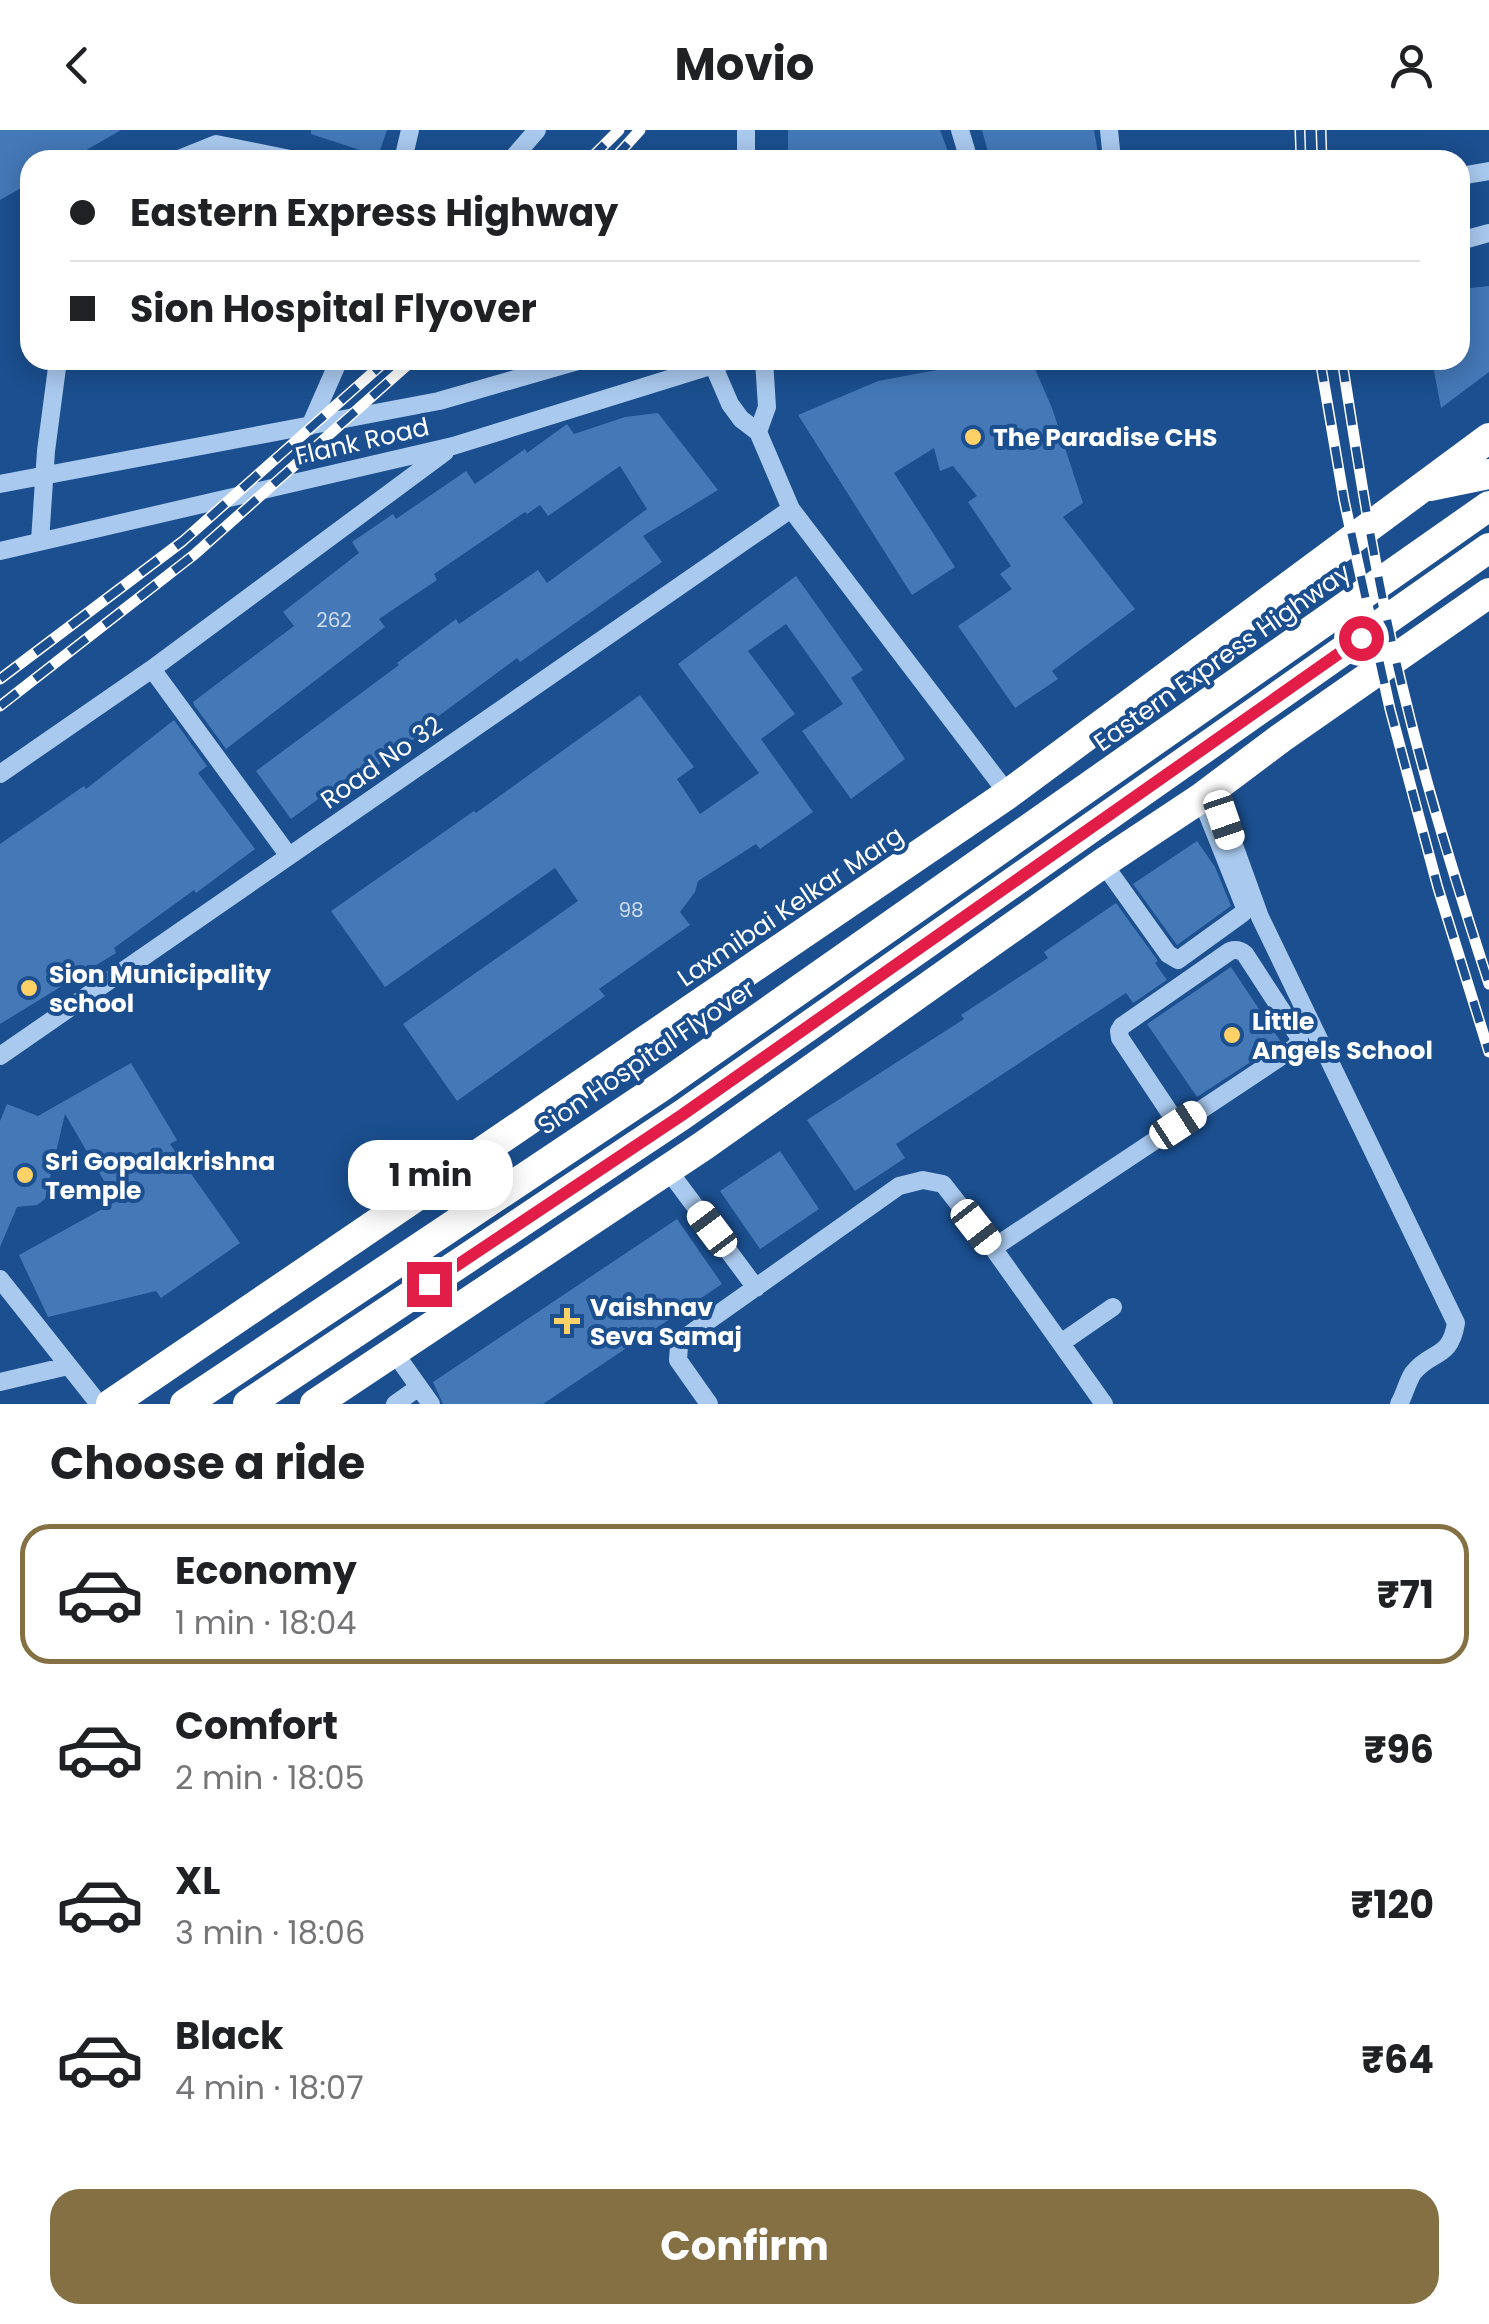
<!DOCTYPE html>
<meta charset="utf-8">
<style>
:root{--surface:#fff;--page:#f6f6f6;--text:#202124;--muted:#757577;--line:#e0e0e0;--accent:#847042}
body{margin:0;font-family:Poppins,sans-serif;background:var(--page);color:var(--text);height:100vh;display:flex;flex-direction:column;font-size:38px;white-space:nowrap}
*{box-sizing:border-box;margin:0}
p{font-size:32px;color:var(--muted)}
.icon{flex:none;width:55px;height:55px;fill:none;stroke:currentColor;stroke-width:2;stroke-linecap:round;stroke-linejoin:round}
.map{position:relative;height:1274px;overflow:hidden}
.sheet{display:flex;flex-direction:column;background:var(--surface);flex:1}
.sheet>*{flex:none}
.banner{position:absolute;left:20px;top:20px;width:1450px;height:220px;border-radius:30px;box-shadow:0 5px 25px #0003;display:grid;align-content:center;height:220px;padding:0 50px;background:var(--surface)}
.end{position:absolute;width:45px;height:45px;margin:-22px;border:12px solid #e11d48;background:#fff;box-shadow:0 0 0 5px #fff}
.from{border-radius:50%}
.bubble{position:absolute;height:70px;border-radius:30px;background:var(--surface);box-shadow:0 5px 25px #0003;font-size:32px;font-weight:700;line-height:70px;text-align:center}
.car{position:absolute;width:30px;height:60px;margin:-30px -15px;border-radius:12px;box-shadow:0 0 8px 2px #0007;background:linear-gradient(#fff 24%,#345 0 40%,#fff 0 76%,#345 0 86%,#fff 0)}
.banner b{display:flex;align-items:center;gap:35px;height:95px;font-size:38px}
.banner b+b{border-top:2px solid var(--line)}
.banner i{width:25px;height:25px;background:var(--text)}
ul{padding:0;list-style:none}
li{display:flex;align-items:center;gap:30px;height:140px;margin:0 20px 15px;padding:0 30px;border:5px solid transparent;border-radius:30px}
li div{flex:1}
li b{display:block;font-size:38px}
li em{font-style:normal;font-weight:700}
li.active{border-color:var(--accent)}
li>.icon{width:90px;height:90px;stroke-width:1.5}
h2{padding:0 50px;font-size:45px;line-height:120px}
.button{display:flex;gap:20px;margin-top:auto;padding:20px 50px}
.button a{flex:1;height:115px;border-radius:30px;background:var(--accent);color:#fff;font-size:40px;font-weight:700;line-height:115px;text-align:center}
header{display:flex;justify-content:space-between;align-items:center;height:130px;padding:0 50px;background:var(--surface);font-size:45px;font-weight:700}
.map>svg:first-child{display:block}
</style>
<header><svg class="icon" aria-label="back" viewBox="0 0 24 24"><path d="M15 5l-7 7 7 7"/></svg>Movio<svg class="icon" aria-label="person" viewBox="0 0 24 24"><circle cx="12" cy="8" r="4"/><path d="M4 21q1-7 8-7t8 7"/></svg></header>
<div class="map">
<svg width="1489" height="1274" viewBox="0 0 1489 1274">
<rect width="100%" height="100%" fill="#1b4f8f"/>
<path fill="#4478b7" d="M0,0H121L69,30H30V53L0,70Z
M311,0H387L378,26L311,4Z
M788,0H940L951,30H788Z
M982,0H1094L1099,30H990Z
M1489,156V242L1441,278L1432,230H1460V159Z
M990,230H1031L1052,278L1083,373L1063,387L1135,479L1052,541L1058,549L1015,578L958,496L1012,459L1000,444L1011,436L968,372L977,366L953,336L940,341L934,318L894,343L955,437L912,465L798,285L878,251Z
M658,283L718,360L643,406L662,432L520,532L517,528L421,599L423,602L364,646L359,639L291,689L256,641L399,535L397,533L456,489L459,494L538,440L547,453L647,379L620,336L548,386L540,375L527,384L525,382L434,444L437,450L379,489L385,497L226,619L194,575L193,572L294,496L283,482L359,423L352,412L393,384L396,389L466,341L475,354L525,319L527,323L567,294L574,304L625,287Z
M796,446L863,540L851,548L905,629L851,669L802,601L843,574L786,494L748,521L795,584L761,609L813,682L760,719L756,714L698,751L695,762L680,782L690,795L599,859L605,866L457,971L403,894L578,771L555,738L385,857L331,781L474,681L476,683L640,565L694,637L677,649L700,684L759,643L678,534Z
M174,590L207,636L198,643L255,719L196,763L194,760L114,818L116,823L0,894V714L84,656L86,659Z
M1197,711L1215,737L1231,776L1177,815L1133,754Z
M1116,773L1158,831L1155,833L1167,850L1133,873L1126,863L896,1014L905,1028L855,1061L807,990L964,889L961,885L1048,828L1044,822Z
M1231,837L1281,912L1197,967L1147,894Z
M131,933L177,1010L170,1014L240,1113L161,1168L156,1161L48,1187L19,1125L126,1066L114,1068L65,984L45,1069L37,1075L17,1077L0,1117V991L7,974L38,986Z
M780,1021L819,1079L760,1119L720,1061Z
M677,1089L722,1154L543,1274H443L433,1252Z"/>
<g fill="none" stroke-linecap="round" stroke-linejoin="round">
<path stroke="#a9c9ee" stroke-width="18" d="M960,0L969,30
M1109,0L1112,30
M176,30L216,14L295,30
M403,30L410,0
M511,30L537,0
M746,30V0
M1460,46L1489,41
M1460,111L1489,103
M711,230L730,274L741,289L758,302L791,379L1008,664
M310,296L339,230
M758,302L767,277L764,230
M0,354L439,271L581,230
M40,411L46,321L58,230
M0,421L453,316L730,230
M152,539L289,726
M0,644L152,539L445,322
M1213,657L1260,787L1456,1193C1450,1230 1431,1220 1413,1243C1407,1252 1405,1264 1399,1274
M1103,733L1168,824L1178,830L1243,783L1245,778L1201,668
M0,926L791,379
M668,1040L756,1158
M993,1118L1294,918L1299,912V907L1245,824C1240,820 1236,819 1230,821L1122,896L1119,901L1120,908L1178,995
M0,1149L99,1274
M1061,1213L1113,1177
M394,1222L431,1274
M0,1252L68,1236
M395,1274L419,1257
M709,1274L678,1230L679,1216L687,1206L899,1056L923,1050L943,1054L993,1118L1104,1274"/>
<path stroke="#fff" stroke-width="30" d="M1430,356L1489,344
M111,1274L1008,664L1489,308
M185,1274L662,956L1489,376
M248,1274L682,985L1489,418
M315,1274L703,1016L1103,733L1201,668L1281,608L1489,463"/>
<g stroke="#fff" stroke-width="11">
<path id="rail" d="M1300,0L1301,30
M1321,0L1322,30
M589,30L619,0
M613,30L640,0
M1320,230L1344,370L1390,579L1438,758L1489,922
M1342,230C1360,346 1378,462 1407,576C1430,670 1459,762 1489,854
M0,549L183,411L387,230
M0,576L195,424L413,230"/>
</g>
<use href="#rail" stroke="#1b4f8f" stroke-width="8" stroke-dasharray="22" stroke-linecap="butt"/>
</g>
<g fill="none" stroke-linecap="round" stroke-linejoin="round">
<path stroke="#e11d48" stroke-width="12" d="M429,1154L682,985L1361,508"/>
</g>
<g fill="#ffd166" stroke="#1b4f8f" stroke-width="4">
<circle cx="973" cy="307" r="10"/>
<circle cx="29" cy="858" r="10"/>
<circle cx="1232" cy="905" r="10"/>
<circle cx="25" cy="1045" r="10"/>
<path d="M562 1176h10v10h10v10h-10v10h-10v-10h-10v-10h10z"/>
</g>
<g text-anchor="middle" stroke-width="8" stroke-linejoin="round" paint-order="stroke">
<g font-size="20" fill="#d0dded">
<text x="334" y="497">262</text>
<text x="631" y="787">98</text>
</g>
<g font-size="25" font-weight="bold" fill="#fff" stroke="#1b4f8f" text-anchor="start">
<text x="993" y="316">The Paradise CHS</text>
<text x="49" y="853">Sion Municipality<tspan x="49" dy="29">school</tspan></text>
<text x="1252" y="900">Little<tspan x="1252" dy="29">Angels School</tspan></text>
<text x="45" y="1040">Sri Gopalakrishna<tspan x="45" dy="29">Temple</tspan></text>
<text x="590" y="1186">Vaishnav<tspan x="590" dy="29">Seva Samaj</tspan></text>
</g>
<g font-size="25" fill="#fff" stroke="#1b4f8f">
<text transform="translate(362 311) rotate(-13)" y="9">Flank Road</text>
<text transform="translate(1222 527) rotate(-35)" y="9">Eastern Express Highway</text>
<text transform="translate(381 632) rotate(-35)" y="9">Road No 32</text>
<text transform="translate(790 776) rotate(-34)" y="9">Laxmibai Kelkar Marg</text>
<text transform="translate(646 927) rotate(-34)" y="9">Sion Hospital Flyover</text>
</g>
</g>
</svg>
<i class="end from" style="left:1361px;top:508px"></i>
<i class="end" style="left:429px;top:1154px"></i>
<div class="bubble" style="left:348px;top:1010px;width:165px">1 min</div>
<i class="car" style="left:1224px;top:690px;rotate:161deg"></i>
<i class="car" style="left:1178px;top:995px;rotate:57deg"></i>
<i class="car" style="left:976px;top:1097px;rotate:142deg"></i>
<i class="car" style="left:712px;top:1099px;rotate:323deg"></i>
<div class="banner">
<b><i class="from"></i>Eastern Express Highway</b>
<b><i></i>Sion Hospital Flyover</b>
</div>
</div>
<section class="sheet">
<h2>Choose a ride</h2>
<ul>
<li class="active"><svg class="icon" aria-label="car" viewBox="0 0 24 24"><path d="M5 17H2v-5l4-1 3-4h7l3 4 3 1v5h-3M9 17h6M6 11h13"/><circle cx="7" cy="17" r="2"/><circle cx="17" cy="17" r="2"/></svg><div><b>Economy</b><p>1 min · 18:04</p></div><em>₹71</em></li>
<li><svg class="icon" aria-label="car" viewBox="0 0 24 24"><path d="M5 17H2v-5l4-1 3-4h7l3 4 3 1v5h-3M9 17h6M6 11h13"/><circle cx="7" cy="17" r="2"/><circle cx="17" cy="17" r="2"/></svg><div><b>Comfort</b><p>2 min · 18:05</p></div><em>₹96</em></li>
<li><svg class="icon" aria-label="car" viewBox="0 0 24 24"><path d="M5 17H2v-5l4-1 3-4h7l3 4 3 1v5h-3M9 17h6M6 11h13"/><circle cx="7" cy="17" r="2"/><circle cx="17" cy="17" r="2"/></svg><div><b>XL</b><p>3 min · 18:06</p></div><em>₹120</em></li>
<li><svg class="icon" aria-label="car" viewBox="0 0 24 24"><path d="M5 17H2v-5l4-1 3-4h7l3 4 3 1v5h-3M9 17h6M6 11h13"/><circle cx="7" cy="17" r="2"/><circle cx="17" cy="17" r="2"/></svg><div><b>Black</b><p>4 min · 18:07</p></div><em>₹64</em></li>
</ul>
<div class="button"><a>Confirm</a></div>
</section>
